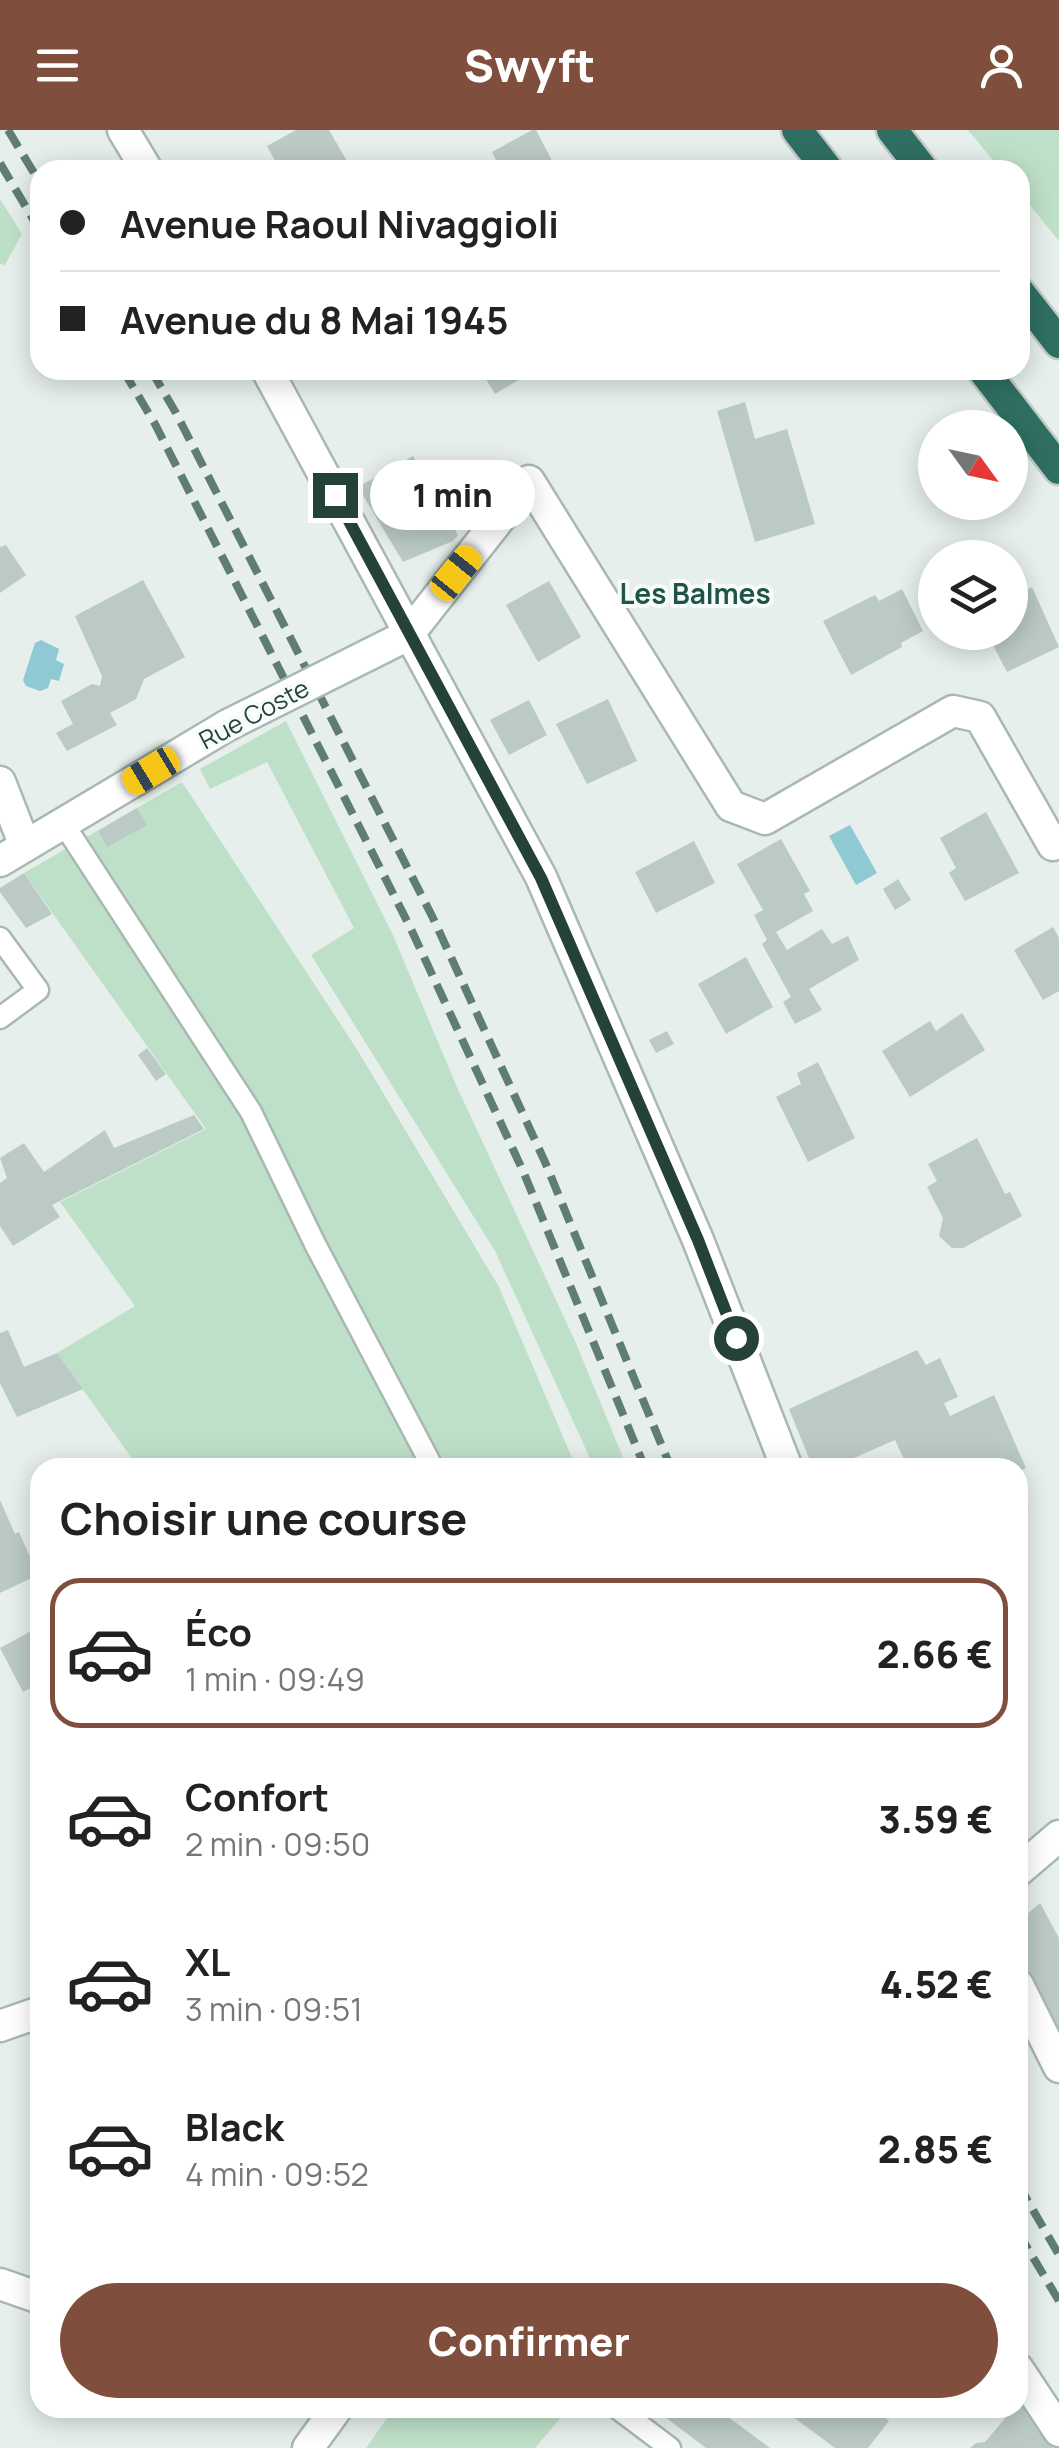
<!DOCTYPE html>
<html lang="fr">
<meta charset="utf-8">
<style>
:root{--surface:#fff;--page:#f2f2f2;--text:#222;--muted:#767676;--line:#e0e0e0;--accent:#804e3d}
body{margin:0;font-family:Manrope,sans-serif;background:var(--page);color:var(--text);height:100vh;display:flex;flex-direction:column;font-size:38px;white-space:nowrap}
*{box-sizing:border-box;margin:0}
p{font-size:32px;color:var(--muted)}
.icon{flex:none;width:55px;height:55px;fill:none;stroke:currentColor;stroke-width:2;stroke-linecap:round;stroke-linejoin:round}
.map{position:relative;flex:1;overflow:hidden}
.details{position:absolute;left:30px;top:1328px;width:998px;height:960px;display:flex;flex-direction:column;background:var(--surface);border-radius:30px;box-shadow:0 5px 25px #0003}
.details>*{flex:none}
.guide{position:absolute;left:30px;top:30px;width:1000px;height:220px;border-radius:30px;box-shadow:0 5px 25px #0003;display:grid;align-content:center;height:220px;padding:0 30px;background:var(--surface)}
.needle{width:65px;rotate:123deg}
.buttons{position:absolute;left:918px;top:280px;display:grid;gap:20px}
.buttons a{display:grid;place-items:center;width:110px;height:110px;border-radius:50%;background:var(--surface);box-shadow:0 5px 25px #0003;font-size:50px}
.end{position:absolute;width:45px;height:45px;margin:-22px;border:12px solid #24423a;background:#fff;box-shadow:0 0 0 5px #fff}
.from{border-radius:50%}
.bubble{position:absolute;height:70px;border-radius:35px;background:var(--surface);box-shadow:0 5px 25px #0003;font-size:32px;font-weight:800;line-height:70px;text-align:center}
.car{position:absolute;width:30px;height:60px;margin:-30px -15px;border-radius:12px;box-shadow:0 0 8px 2px #0007;background:linear-gradient(#f5c518 24%,#345 0 40%,#f5c518 0 76%,#345 0 86%,#f5c518 0)}
.guide b{display:flex;align-items:center;gap:35px;height:95px;font-size:38px}
.guide b+b{border-top:2px solid var(--line)}
.guide i{width:25px;height:25px;background:var(--text)}
ul{padding:0;list-style:none}
li{display:flex;align-items:center;gap:30px;height:150px;margin:0 20px 15px;padding:0 10px;border:5px solid transparent;border-radius:30px}
li div{flex:1}
li b{display:block;font-size:38px}
li em{font-style:normal;font-weight:800}
li.active{border-color:var(--accent)}
li>.icon{width:90px;height:90px;stroke-width:1.5}
h2{padding:0 30px;font-size:45px;line-height:120px}
.primary-button{display:flex;gap:20px;margin-top:auto;padding:20px 30px}
.primary-button a{flex:1;height:115px;border-radius:60px;background:var(--accent);color:#fff;font-size:40px;font-weight:800;line-height:115px;text-align:center}
header{display:flex;justify-content:space-between;align-items:center;height:130px;padding:0 30px;background:var(--accent);color:#fff;font-size:45px;font-weight:800}
.map>svg:first-child{display:block}
</style>
<header><svg class="icon" aria-label="menu" viewBox="0 0 24 24"><path d="M4 6h16M4 12h16M4 18h16"/></svg>Swyft<svg class="icon" aria-label="person" viewBox="0 0 24 24"><circle cx="12" cy="8" r="4"/><path d="M4 21q1-7 8-7t8 7"/></svg></header>
<div class="map">
<svg width="1059" height="2318" viewBox="0 0 1059 2318">
<rect width="100%" height="100%" fill="#e6efeb"/>
<path fill="#bfe0c8" d="M968,0H1059V111L1020,63V40H1001Z
M0,69L22,104L5,135L0,134Z
M286,591L392,803L457,957L575,1211L627,1337H594L495,1121L311,825L354,798L267,632L210,659L200,639Z
M182,652L358,921L499,1157L576,1337H138L57,1223L135,1176L60,1072L206,999L24,743Z
M394,2278H569L535,2318H366Z"/>
<path fill="#8ec9d4" d="M41,510L59,519L56,530L64,534L59,551L51,549L48,558L40,561L26,556L23,550L35,513Z
M850,695L877,743L856,755L829,706Z"/>
<path fill="#bbcac4" d="M296,0H329L347,31L332,40H280L267,16Z
M532,0H536L557,40H501L492,22Z
M469,240H535L495,264L481,241L472,246Z
M745,272L755,309L787,299L815,394L755,412L717,281Z
M413,326L458,405L453,411L403,432L358,357Z
M6,415L26,445L0,463V417Z
M143,450L185,527L144,549L136,569L110,583L117,595L67,621L56,603L73,594L61,571L92,554L100,556L102,546L75,486Z
M549,451L581,507L538,532L506,475Z
M1032,457L1059,517L1007,542L986,502H1010V468Z
M902,459L923,501L901,513L902,517L851,545L823,491L875,465L879,471Z
M608,569L637,631L587,654L556,594Z
M529,570L547,605L509,625L490,590Z
M137,678L147,695L107,717L98,701Z
M986,682L1019,743L965,771L949,743L956,738L940,708Z
M781,709L810,761L804,764L813,781L776,802L787,820L822,799L832,814L848,806L859,830L809,859L822,880L795,894L783,872L791,867L762,814L767,810L754,785L763,780L737,734Z
M694,711L715,753L656,783L635,742Z
M24,743L52,784L26,798L0,762V758Z
M898,749L911,770L895,780L883,759Z
M1053,797L1059,808V861L1043,870L1014,820Z
M746,827L773,877L726,904L698,854Z
M962,883L985,920L910,967L882,921L930,891L936,901Z
M667,901L674,914L656,923L649,910Z
M147,918L166,944L156,951L138,925Z
M818,932L855,1008L808,1032L776,967L801,954L797,943Z
M194,985L204,999L52,1075L60,1087L13,1116L0,1096V1053L7,1048L0,1028L24,1013L44,1042L105,1000L114,1018Z
M977,1008L1005,1064L1010,1062L1022,1086L963,1118H952L939,1106L943,1088L927,1057L937,1051L928,1034Z
M8,1200L24,1237L57,1223L83,1259L17,1287L0,1253V1203Z
M917,1220L926,1235L940,1228L958,1267L944,1273L950,1286L994,1265L1026,1338L1018,1342V1338H908L895,1310L831,1338H813L789,1279Z
M0,1370L15,1404L19,1402L38,1445L0,1463Z
M40,1492V1553L23,1562L0,1518L33,1500L31,1496Z
M1040,1773L1059,1808V1903L1018,1822V1792Z
M1019,2272L1053,2318H970L976,2313L985,2312Z
M653,2278H716L770,2318H706Z
M781,2278H872L889,2291L868,2318H835Z"/>
<g fill="none" stroke-linecap="round" stroke-linejoin="round">
<g stroke="#a8b8b2" stroke-width="25">
<path id="service" d="M63,693L251,982L315,1114L433,1338
M0,808L38,860L0,888
M617,2278L670,2318"/>
</g>
<g stroke="#a8b8b2" stroke-width="35">
<path id="minor" d="M123,0L147,40
M267,240L541,747L698,1110L787,1338
M370,524L408,505L529,351L731,676L765,689L953,581L980,587L1053,715
M0,652L25,716
M0,731L228,595
M1018,1741L1059,1706
M1018,1855L1059,1937
M0,1896L40,1882
M0,2154L40,2168
M1018,2239L1059,2301
M308,2318L337,2278"/>
</g>
<g stroke="#c2cac8" stroke-width="35">
<path id="motorway" d="M797,0L828,40
M892,0L923,40
M1020,163L1059,213
M983,240L1059,339"/>
</g>
<use href="#service" stroke="#fff" stroke-width="20"/>
<use href="#minor" stroke="#fff" stroke-width="30"/>
<use href="#motorway" stroke="#2f6f62" stroke-width="30"/>
<path stroke="#5f7d75" stroke-width="8" stroke-dasharray="20 10" stroke-linecap="butt" d="M8,0L40,53
M0,33L40,101
M123,240L155,294L411,799L523,1041L645,1338
M151,240L176,283L433,788L545,1032L671,1338
M1018,2054L1059,2125
M1018,2102L1059,2171"/>
<g stroke="#a8b8b2" stroke-width="35" stroke-linecap="butt">
<path id="minor-bridge" d="M228,595L370,524"/>
</g>
<use href="#minor-bridge" stroke="#fff" stroke-width="30"/>
</g>
<g fill="none" stroke-linecap="round" stroke-linejoin="round">
<path stroke="#24423a" stroke-width="12" d="M335,365L541,748L698,1110L736,1208"/>
</g>
<g text-anchor="middle" stroke-width="8" stroke-linejoin="round" paint-order="stroke">
<g font-size="25" fill="#24423a" stroke="#f7fbf9">
<text transform="translate(254 584) rotate(-28)" y="9">Rue Coste</text>
</g>
<g font-size="28" font-weight="bold" fill="#1f5548" stroke="#f7fbf9">
<text x="695" y="474">Les Balmes</text>
</g>
</g>
</svg>
<div class="buttons">
<a><svg class="needle" viewBox="-14 -14 28 28"><path d="M0-13l5 13h-10z" fill="#e53935"/><path d="M0 13l5-13h-10z" fill="#767676"/></svg></a>
<a><svg class="icon" aria-label="layers" viewBox="0 0 24 24"><path d="M12 4l9 5-9 5-9-5zM3 14l9 5 9-5"/></svg></a>
</div>
<i class="end from" style="left:736px;top:1208px"></i>
<i class="end" style="left:335px;top:365px"></i>
<div class="bubble" style="left:370px;top:330px;width:165px">1 min</div>
<i class="car" style="left:456px;top:443px;rotate:39deg"></i>
<i class="car" style="left:151px;top:641px;rotate:239deg"></i>
<div class="guide">
<b><i class="from"></i>Avenue Raoul Nivaggioli</b>
<b><i></i>Avenue du 8 Mai 1945</b>
</div>
<section class="details">
<h2>Choisir une course</h2>
<ul>
<li class="active"><svg class="icon" aria-label="car" viewBox="0 0 24 24"><path d="M5 17H2v-5l4-1 3-4h7l3 4 3 1v5h-3M9 17h6M6 11h13"/><circle cx="7" cy="17" r="2"/><circle cx="17" cy="17" r="2"/></svg><div><b>Éco</b><p>1 min · 09:49</p></div><em>2.66 €</em></li>
<li><svg class="icon" aria-label="car" viewBox="0 0 24 24"><path d="M5 17H2v-5l4-1 3-4h7l3 4 3 1v5h-3M9 17h6M6 11h13"/><circle cx="7" cy="17" r="2"/><circle cx="17" cy="17" r="2"/></svg><div><b>Confort</b><p>2 min · 09:50</p></div><em>3.59 €</em></li>
<li><svg class="icon" aria-label="car" viewBox="0 0 24 24"><path d="M5 17H2v-5l4-1 3-4h7l3 4 3 1v5h-3M9 17h6M6 11h13"/><circle cx="7" cy="17" r="2"/><circle cx="17" cy="17" r="2"/></svg><div><b>XL</b><p>3 min · 09:51</p></div><em>4.52 €</em></li>
<li><svg class="icon" aria-label="car" viewBox="0 0 24 24"><path d="M5 17H2v-5l4-1 3-4h7l3 4 3 1v5h-3M9 17h6M6 11h13"/><circle cx="7" cy="17" r="2"/><circle cx="17" cy="17" r="2"/></svg><div><b>Black</b><p>4 min · 09:52</p></div><em>2.85 €</em></li>
</ul>
<div class="primary-button"><a>Confirmer</a></div>
</section>
</div>
